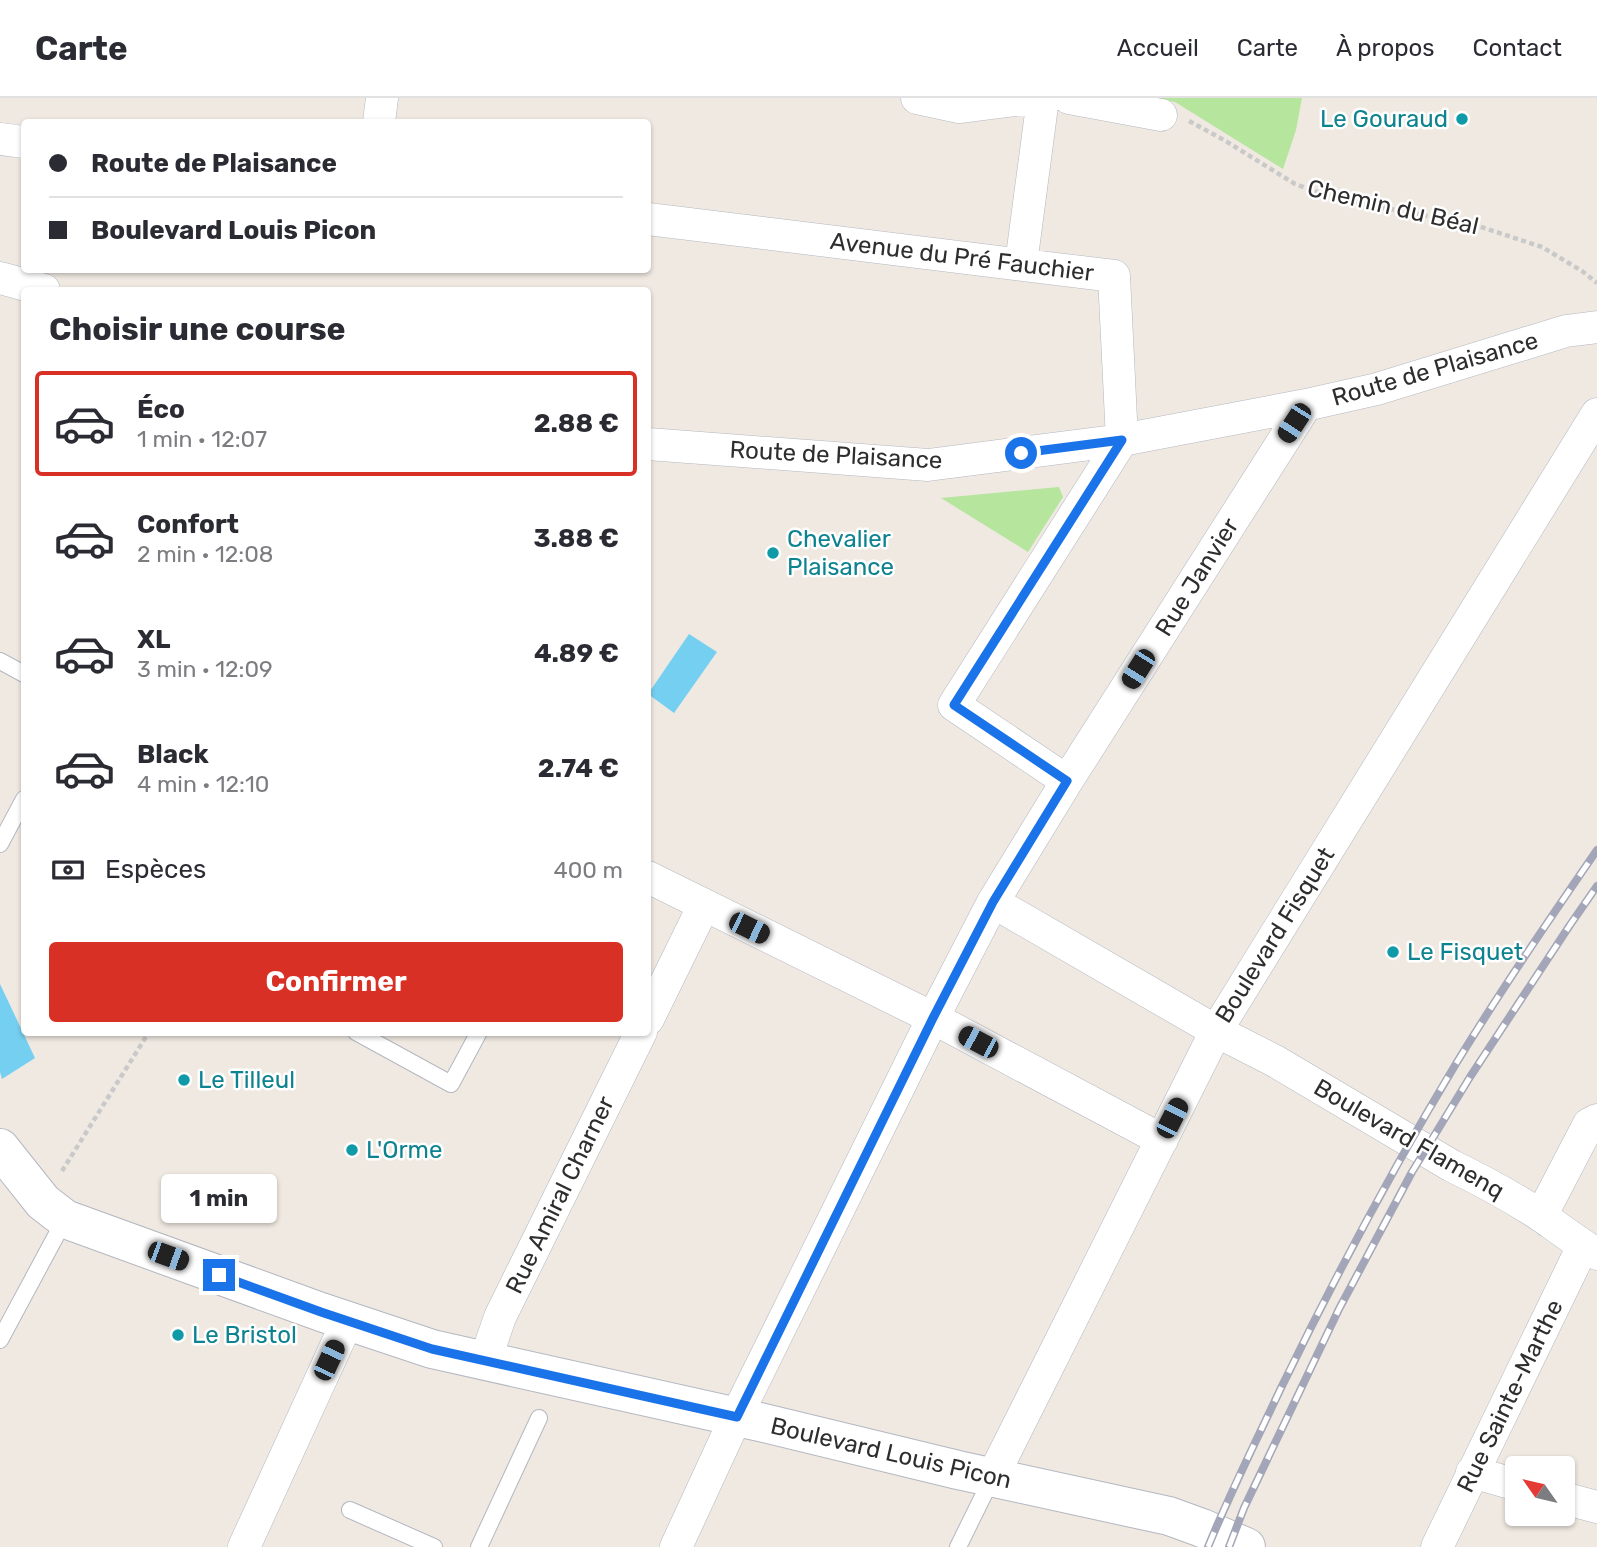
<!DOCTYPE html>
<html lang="fr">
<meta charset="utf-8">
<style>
:root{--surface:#fff;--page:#f7f7f7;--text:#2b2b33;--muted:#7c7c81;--line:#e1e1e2;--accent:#d93025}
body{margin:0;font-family:Rubik,sans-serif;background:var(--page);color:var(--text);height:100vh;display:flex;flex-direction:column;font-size:26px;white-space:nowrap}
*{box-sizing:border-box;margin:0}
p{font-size:23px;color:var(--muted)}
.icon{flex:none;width:38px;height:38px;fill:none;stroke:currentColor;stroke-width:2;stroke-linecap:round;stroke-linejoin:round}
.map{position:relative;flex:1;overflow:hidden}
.panel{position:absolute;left:21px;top:189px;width:630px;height:749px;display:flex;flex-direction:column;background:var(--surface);border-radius:7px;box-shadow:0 2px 5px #0004}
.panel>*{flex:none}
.top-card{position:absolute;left:21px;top:21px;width:630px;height:154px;border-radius:7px;box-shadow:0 2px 5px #0004;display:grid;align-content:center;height:154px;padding:0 28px;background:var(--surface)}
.needle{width:46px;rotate:304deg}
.buttons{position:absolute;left:1505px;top:1358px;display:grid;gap:14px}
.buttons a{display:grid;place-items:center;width:70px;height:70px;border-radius:7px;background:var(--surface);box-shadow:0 2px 5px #0004;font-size:35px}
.end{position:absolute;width:32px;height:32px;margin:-16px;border:9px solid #1a73e8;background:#fff;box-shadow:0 0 0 4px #fff}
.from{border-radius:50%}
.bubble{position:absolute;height:49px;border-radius:7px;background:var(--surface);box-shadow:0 2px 5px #0004;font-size:23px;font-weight:700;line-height:49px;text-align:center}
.car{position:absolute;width:21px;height:42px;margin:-21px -10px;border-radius:9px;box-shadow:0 0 5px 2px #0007;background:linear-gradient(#222 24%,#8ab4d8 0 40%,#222 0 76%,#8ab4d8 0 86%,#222 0)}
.top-card b{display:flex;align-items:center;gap:24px;height:66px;font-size:26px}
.top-card b+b{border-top:2px solid var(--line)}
.top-card i{width:18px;height:18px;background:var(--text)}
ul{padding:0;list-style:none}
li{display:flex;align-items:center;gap:21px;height:105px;margin:0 14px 10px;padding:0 14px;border:4px solid transparent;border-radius:7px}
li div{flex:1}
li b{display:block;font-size:26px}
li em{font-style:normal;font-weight:700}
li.selected{border-color:var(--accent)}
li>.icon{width:63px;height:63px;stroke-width:1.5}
h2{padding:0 28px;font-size:32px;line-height:84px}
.pay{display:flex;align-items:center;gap:18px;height:77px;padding:0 28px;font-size:26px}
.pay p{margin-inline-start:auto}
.primary-button{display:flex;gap:14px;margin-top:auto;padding:14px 28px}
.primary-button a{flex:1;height:80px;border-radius:7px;background:var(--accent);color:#fff;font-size:28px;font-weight:700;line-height:80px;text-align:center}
header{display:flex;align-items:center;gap:42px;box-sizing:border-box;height:98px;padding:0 35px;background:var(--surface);border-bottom:2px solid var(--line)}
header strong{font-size:33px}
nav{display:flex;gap:38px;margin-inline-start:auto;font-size:24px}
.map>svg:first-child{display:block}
</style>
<header>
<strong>Carte</strong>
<nav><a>Accueil</a><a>Carte</a><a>À propos</a><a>Contact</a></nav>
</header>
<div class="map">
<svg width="1597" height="1449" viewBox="0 0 1597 1449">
<rect width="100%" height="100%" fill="#efe9e1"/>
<path fill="#b6e59e" d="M1153,0H1302L1296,32L1283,71L1175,4Z
M1059,389L1063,399L1028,454L941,400Z"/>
<path fill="#75cff0" d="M689,536L717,554L674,615L648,596Z
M0,886L35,960L2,981L0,974Z"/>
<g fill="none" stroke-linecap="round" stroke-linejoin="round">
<g stroke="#b4b7c1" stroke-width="18">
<path id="lane" d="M0,563L24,576
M0,746L24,701
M356,934L451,986L479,934
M0,1242L65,1121
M350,1412L434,1449
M479,1449L539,1320
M958,1449L992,1380"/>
</g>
<g stroke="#b4b7c1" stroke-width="33">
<path id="street" d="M917,0L959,9L1032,0
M1069,0L1161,17
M379,24L382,0
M0,41L24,44
M648,121L1114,178L1122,342L954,607L1067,683
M1021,166L1043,0
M0,180L44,192
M648,346L928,367L1122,342L1306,307L1377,291L1566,233L1597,229
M648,779L933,920L1162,1042
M993,804L1216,933L1275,963L1452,1068C1483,1083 1514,1100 1543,1119C1561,1132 1578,1145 1597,1156
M648,921L704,807
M1541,1118L1589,1026L1597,1022
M485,1263L500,1219L641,934
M1472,1374L1517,1387
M992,1380L1216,933L1597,316
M1563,1400L1597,1409
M244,1449L348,1222
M676,1449L736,1319L933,920L993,804L1067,683L1306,307
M1437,1449L1583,1148"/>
</g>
<g stroke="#b4b7c1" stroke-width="40">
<path id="secondary" d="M0,1050L43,1104L65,1121L321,1214L432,1251L764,1325L958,1372L1169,1418L1202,1430L1246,1449"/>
</g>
<path stroke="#c9c9c9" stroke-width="4.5" stroke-dasharray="5 3.5" stroke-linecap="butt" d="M1189,23L1224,42L1295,86L1337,101L1475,127L1542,149L1582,173L1597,185
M62,1073L149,934"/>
<use href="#lane" stroke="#fff" stroke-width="16"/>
<use href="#street" stroke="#fff" stroke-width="32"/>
<use href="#secondary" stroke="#fff" stroke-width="38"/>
<g stroke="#a3a6b8" stroke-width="8">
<path id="rail" d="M1208,1449C1230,1395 1256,1343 1281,1290C1335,1179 1393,1070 1457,964C1501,892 1549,822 1597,752
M1229,1449L1244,1410L1339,1211L1412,1074L1470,979L1570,827L1597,788"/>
</g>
<use href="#rail" stroke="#fff" stroke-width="5" stroke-dasharray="16" stroke-linecap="butt"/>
</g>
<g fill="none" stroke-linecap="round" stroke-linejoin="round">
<path stroke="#1a73e8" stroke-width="9" d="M219,1177L321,1214L432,1251L737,1319L933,920L993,804L1067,683L954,607L1122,342L1021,355"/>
</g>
<g fill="#0f9aa8" stroke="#fff" stroke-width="2.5">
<circle cx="1462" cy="21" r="7"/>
<circle cx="773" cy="455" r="7"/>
<circle cx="1393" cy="854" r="7"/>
<circle cx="184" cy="982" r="7"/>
<circle cx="352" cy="1052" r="7"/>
<circle cx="178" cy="1237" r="7"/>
</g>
<g text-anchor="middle" stroke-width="5" stroke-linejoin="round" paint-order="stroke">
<g font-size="24" fill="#0d838f" stroke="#fff" text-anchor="start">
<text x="1448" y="29" text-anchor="end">Le Gouraud</text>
<text x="787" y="449">Chevalier<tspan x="787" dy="28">Plaisance</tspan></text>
<text x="1407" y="862">Le Fisquet</text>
<text x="198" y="990">Le Tilleul</text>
<text x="366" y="1060">L'Orme</text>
<text x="192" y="1245">Le Bristol</text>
</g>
<g font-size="24" fill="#2e2e2e" stroke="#fff">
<text transform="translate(1393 109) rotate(13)" y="8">Chemin du Béal</text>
<text transform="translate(962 159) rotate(7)" y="8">Avenue du Pré Fauchier</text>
<text transform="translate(1435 271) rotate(-16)" y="8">Route de Plaisance</text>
<text transform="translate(836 357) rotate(3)" y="8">Route de Plaisance</text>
<text transform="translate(1197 479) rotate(-58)" y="8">Rue Janvier</text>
<text transform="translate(1275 837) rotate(-58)" y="8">Boulevard Fisquet</text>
<text transform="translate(1409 1041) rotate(30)" y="8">Boulevard Flamenq</text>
<text transform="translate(560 1097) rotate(-64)" y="8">Rue Amiral Charner</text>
<text transform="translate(1510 1298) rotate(-64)" y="8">Rue Sainte-Marthe</text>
<text transform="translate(891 1355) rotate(13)" y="8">Boulevard Louis Picon</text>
</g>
</g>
</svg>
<div class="buttons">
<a><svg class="needle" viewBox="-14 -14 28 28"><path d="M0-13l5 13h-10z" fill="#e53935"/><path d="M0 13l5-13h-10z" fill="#7c7c81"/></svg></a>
</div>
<i class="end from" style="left:1021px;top:355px"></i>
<i class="end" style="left:219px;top:1177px"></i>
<div class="bubble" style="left:161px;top:1076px;width:116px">1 min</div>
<i class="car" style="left:1294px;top:325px;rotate:213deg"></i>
<i class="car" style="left:1138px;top:571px;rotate:212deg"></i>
<i class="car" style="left:749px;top:830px;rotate:116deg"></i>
<i class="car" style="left:978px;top:944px;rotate:298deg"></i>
<i class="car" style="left:1172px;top:1020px;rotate:27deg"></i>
<i class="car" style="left:168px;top:1158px;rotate:110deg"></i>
<i class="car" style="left:329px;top:1262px;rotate:25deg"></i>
<div class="top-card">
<b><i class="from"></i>Route de Plaisance</b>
<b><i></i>Boulevard Louis Picon</b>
</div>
<section class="panel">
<h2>Choisir une course</h2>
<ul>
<li class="selected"><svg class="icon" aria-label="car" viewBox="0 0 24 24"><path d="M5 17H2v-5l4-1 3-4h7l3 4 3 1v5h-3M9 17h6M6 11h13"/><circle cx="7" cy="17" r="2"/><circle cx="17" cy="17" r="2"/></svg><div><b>Éco</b><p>1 min · 12:07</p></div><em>2.88 €</em></li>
<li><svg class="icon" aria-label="car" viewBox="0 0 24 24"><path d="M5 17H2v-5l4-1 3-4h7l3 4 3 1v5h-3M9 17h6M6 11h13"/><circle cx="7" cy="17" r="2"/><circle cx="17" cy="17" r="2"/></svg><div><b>Confort</b><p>2 min · 12:08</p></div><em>3.88 €</em></li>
<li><svg class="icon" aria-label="car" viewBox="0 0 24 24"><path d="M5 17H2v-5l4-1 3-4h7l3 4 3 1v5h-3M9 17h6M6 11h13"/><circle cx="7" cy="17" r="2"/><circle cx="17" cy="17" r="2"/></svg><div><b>XL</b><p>3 min · 12:09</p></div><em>4.89 €</em></li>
<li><svg class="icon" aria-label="car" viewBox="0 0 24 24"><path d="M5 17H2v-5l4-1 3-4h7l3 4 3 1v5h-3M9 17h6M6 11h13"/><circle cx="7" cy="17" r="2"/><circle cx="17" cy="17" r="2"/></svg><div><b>Black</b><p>4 min · 12:10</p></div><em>2.74 €</em></li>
</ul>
<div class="pay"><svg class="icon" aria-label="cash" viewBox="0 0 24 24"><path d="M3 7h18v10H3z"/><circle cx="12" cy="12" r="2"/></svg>Espèces<p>400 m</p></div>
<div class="primary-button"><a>Confirmer</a></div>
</section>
</div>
